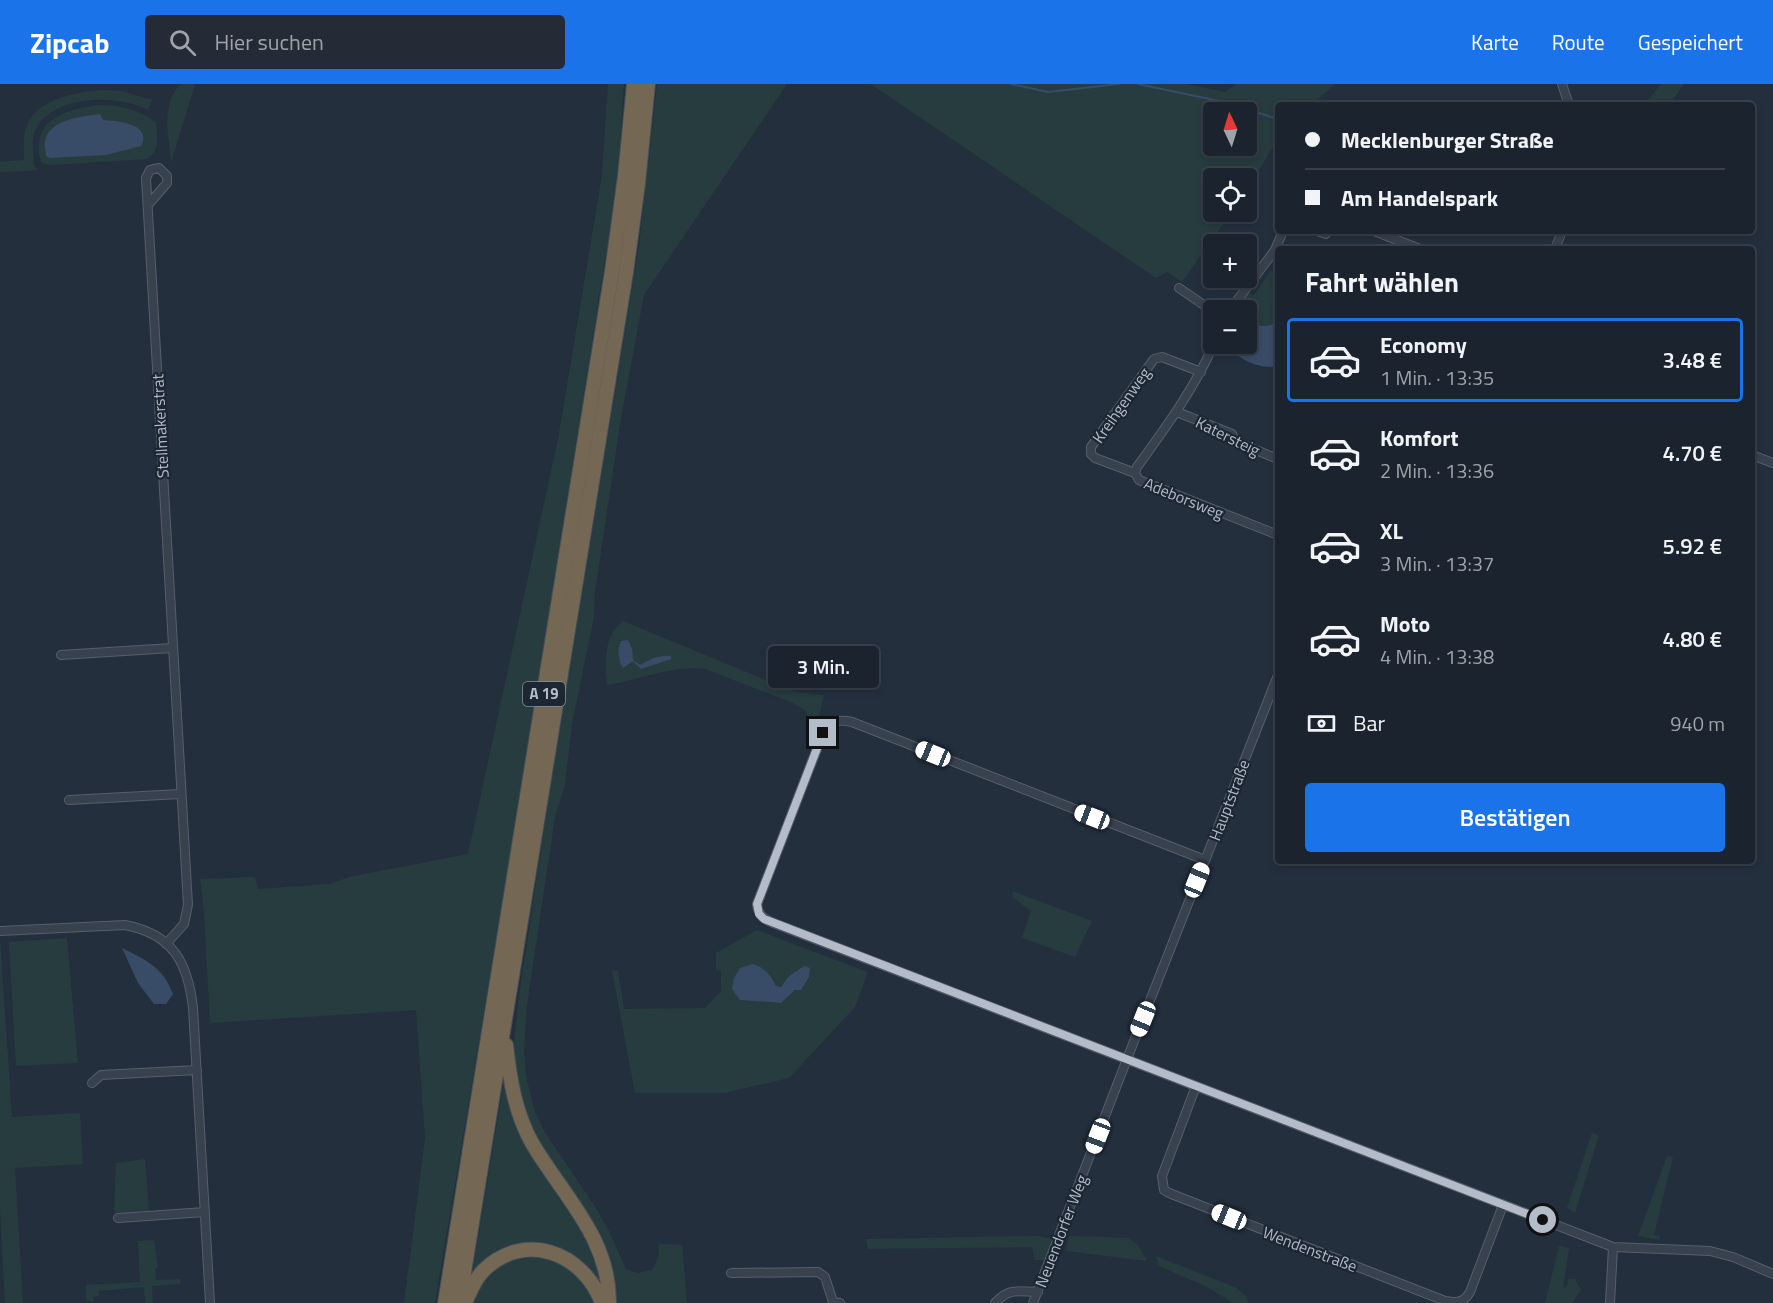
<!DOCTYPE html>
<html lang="de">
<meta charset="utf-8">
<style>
:root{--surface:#1b232e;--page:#242b36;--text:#f1f3f6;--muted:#a0a4aa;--line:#39404a;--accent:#1a73e8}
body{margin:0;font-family:"Titillium Web",sans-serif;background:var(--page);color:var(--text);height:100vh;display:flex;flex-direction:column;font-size:22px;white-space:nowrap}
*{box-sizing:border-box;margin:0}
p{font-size:20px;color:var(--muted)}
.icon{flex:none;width:33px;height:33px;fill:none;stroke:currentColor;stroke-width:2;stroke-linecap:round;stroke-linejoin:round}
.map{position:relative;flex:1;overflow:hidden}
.panel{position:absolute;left:1275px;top:162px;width:480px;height:618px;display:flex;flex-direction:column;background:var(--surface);border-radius:6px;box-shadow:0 3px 9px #0003,0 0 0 2px var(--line)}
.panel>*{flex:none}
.top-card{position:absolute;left:1275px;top:18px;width:480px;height:132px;border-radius:6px;box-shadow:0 3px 9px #0003,0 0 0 2px var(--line);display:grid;align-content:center;height:132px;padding:0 30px;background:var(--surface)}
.needle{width:39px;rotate:356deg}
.controls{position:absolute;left:1203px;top:18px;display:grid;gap:12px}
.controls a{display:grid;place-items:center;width:54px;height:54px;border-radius:6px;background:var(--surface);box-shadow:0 3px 9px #0003,0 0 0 2px var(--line);font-size:30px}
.end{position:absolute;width:27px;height:27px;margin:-14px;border:8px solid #b4bcc9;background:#111;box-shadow:0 0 0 3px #111}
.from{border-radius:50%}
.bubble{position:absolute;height:42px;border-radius:6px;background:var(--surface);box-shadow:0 3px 9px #0003,0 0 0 2px var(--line);font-size:20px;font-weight:600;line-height:42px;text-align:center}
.car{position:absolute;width:18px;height:36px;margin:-18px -9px;border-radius:8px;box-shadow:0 0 4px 2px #0007;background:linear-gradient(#fff 24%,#345 0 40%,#fff 0 76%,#345 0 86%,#fff 0)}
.top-card b{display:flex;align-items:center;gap:21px;height:57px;font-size:22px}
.top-card b+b{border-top:2px solid var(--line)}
.top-card i{width:15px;height:15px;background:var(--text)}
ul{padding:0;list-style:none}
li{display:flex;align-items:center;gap:18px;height:84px;margin:0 12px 9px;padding:0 18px;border:3px solid transparent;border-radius:6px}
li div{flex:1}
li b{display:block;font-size:22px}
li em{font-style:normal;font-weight:600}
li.current{border-color:var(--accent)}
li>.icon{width:54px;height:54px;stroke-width:1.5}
h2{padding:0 30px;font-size:27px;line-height:72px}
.pay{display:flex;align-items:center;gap:15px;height:66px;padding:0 30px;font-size:22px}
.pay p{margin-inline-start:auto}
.button{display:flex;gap:12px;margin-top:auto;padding:12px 30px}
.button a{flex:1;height:69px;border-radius:6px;background:var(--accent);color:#fff;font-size:24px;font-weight:600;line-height:69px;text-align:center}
header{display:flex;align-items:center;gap:36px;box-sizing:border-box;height:84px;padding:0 30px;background:var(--accent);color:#fff}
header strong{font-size:28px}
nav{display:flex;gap:33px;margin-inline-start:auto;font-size:21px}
.search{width:420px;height:54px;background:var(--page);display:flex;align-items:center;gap:15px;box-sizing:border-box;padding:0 21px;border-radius:6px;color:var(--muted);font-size:22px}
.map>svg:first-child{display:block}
</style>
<header>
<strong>Zipcab</strong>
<div class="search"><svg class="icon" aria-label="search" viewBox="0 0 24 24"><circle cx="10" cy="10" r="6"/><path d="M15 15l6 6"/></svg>Hier suchen</div>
<nav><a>Karte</a><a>Route</a><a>Gespeichert</a></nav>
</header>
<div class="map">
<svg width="1773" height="1219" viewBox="0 0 1773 1219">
<rect width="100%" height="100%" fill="#242f3e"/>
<path fill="#263c3f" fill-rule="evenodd" d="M181,0H195L171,79C169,54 160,19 181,0Z
M608,0H624L617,100L514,749L435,1219H404L425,1054L416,926L210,939L204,829L200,795L255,793L258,805L330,800L349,793L468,770L558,355L602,91Z
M657,0H787L644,211L621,334L595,508L594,533L572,640L565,701L555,733L527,921L524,967L526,992L534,1025L544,1047L596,1124L610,1149L626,1185L637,1189L652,1186L658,1174L659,1160L682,1161L687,1219H613L610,1189L522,1031L512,973L519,912L549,712L639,162Z
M871,0H1186L1225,8L1236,0H1335L1312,21H1278V55L1247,105L1246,94H1214V128H1232L1182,198L1167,188L1156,194ZM1214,28H1246V62H1214Z
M1661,0H1684L1669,21H1644Z
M103,6L122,7L152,16L148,26C118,10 54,10 36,45C30,55 34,70 34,82L38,86L0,88V78L24,76C24,67 23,57 25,48C32,15 75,8 103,6Z
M98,21C120,21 137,25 156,38C157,52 161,66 147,75L52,81L42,79C39,73 38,67 39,60C40,32 75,24 98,21Z
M1271,186L1278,191V239L1265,242L1247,241L1246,226H1234L1248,208L1254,211Z
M623,537L795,608L824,611L815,648L805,626L791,618L705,585C671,581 640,596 607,601C604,578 604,552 623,537Z
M1013,807L1092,837L1075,873L1022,854L1031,827L1012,813Z
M757,846L868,888L855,923L789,994L725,1009H635L612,886L618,887L624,925L705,924L721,907V887L716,886V869ZM788,893L801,906H795L781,919L740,916L773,894L776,902L782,903Z
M0,854L12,1033L80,1029L83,1080L15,1084L23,1219H5L0,1126Z
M67,854L78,979L16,982L9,858Z
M506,985L508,1007L591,1154L607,1219L594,1195L527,1162L471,1197Z
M1592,1049L1599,1051L1575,1129L1567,1124Z
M1667,1072L1673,1073L1654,1151L1660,1152L1659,1156L1638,1152Z
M145,1075L149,1127L114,1129L116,1079Z
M1038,1152L1053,1155L1044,1176H1035L1032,1163L868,1165L866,1155Z
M1069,1152L1128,1154L1138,1161L1147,1177L1066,1167Z
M154,1156L158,1184H155L156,1196L180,1195L181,1200L152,1202L153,1219H145L144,1203L99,1207V1212L93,1213V1219L86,1215V1201L140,1198L138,1157Z
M1559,1162L1569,1164L1563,1204L1567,1203L1568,1195H1575L1581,1206L1572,1219H1545Z
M535,1169L571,1181L597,1219H470L478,1199L505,1176Z
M1156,1172L1237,1204L1247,1213L1248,1219H1233L1207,1203L1159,1182Z"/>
<path fill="#394c67" d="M100,30L103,36C118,37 153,40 141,62L106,71L50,74L46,72C46,68 44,62 45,58C47,36 83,32 100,30Z
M1278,239V282C1262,286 1238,276 1228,262V260H1246L1247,241L1265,242Z
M628,556L632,565L633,576L640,581C651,575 658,571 671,572V575L641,585L633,577L623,584C618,575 617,567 621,557Z
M122,864C146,876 163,883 173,910L166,920H154L138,899Z
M753,880C765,884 771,891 776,902L781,903L788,893L804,882L810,884L809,893L801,906H795L781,919L740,916L732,905L734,894L740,884Z"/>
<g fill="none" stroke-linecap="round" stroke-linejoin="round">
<path stroke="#394c67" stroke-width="2" d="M1011,0L1048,8L1119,0
M1138,0L1224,18L1278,35"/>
<g stroke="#565f6c" stroke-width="10">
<path id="minor" d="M1562,0L1569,21
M148,121L167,99V92L159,84L150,86L146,94L188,821L184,840L166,860
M1317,147L1326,150
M1374,147L1420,165
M1555,165L1562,147
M1179,204L1214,228
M1230,226L1275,166L1283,147
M1177,328L1232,350L1236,358L1278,375
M1752,371L1773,379
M1135,389L1095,374L1091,370V363L1154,275L1162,273L1201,288
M1135,389L1139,396L1278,451
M1135,389L1137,383C1166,343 1194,305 1214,260
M61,571L172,564
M69,716L180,710
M1205,776L852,638C838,635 831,637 823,649L757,820C758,830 762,834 771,838L1613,1163L1710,1167L1733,1173L1773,1190
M0,847L125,841C173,850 188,879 193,924L210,1219
M92,999L101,991L197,986
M1196,1002L1162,1092L1164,1106L1169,1109L1445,1217C1457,1219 1464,1219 1470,1208L1503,1121
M118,1134L205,1128
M731,1189L818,1188L825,1193L833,1218L840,1219
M995,1219C1010,1203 1017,1208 1038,1208
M1033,1219L1127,975L1278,591
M1610,1219L1613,1163"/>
</g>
<g stroke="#434c59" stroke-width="16">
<path id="motorway" d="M506,961C510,996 515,1028 532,1059C563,1112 610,1154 609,1219
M445,1219L612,187L625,92L634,0
M459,1219L626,189L638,100L648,0
M465,1219C470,1208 474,1196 483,1187C524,1146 583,1168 602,1219"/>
</g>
<use href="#minor" stroke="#38414e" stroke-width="8"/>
<use href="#motorway" stroke="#746855" stroke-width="14"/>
</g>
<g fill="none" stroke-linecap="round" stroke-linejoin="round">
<path stroke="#b4bcc9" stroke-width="8" d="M823,649L757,820L759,830L764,835L1543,1136"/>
</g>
<g text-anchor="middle" stroke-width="4.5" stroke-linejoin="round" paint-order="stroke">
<rect fill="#1d2633" stroke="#878f9c" stroke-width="1.5" x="523" y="598" width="42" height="24" rx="4.5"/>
<g font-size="15" font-weight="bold" fill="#b4bcc9">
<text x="544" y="615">A 19</text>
</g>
<g font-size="16" fill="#b4bcc9" stroke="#1d2633">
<text transform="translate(1121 321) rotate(-55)" y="6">Kreihgenweg</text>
<text transform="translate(160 342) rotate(-93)" y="6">Stellmakerstrat</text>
<text transform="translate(1228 352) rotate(26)" y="6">Katersteig</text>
<text transform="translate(1184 414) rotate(22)" y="6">Adeborsweg</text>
<text transform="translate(1229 716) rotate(-69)" y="6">Hauptstraße</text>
<text transform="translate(1061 1147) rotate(-69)" y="6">Neuendorfer Weg</text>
<text transform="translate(1310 1165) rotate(21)" y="6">Wendenstraße</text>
</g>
</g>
</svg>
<div class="controls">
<a><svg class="needle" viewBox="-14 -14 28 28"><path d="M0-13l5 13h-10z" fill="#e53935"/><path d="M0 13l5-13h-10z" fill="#a0a4aa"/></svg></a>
<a><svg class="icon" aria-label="locate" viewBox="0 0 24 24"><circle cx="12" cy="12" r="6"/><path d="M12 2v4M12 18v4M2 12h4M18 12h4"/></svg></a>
<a>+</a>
<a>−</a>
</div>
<i class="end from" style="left:1543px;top:1136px"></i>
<i class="end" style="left:823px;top:649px"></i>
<div class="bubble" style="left:768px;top:562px;width:111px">3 Min.</div>
<i class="car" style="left:933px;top:670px;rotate:292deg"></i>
<i class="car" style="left:1092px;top:733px;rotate:291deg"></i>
<i class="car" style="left:1197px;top:796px;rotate:22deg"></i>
<i class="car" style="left:1143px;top:935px;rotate:202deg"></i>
<i class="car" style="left:1098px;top:1052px;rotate:201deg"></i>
<i class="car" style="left:1229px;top:1133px;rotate:292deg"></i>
<div class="top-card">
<b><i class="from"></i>Mecklenburger Straße</b>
<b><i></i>Am Handelspark</b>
</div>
<section class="panel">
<h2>Fahrt wählen</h2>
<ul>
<li class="current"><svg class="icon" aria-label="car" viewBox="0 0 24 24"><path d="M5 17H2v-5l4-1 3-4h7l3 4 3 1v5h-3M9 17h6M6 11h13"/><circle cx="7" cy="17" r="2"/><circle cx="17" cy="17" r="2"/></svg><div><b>Economy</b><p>1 Min. · 13:35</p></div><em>3.48 €</em></li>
<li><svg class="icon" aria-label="car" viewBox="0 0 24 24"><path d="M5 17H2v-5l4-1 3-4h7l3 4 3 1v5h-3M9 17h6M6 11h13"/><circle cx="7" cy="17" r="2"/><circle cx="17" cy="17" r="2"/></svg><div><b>Komfort</b><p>2 Min. · 13:36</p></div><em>4.70 €</em></li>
<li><svg class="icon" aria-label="car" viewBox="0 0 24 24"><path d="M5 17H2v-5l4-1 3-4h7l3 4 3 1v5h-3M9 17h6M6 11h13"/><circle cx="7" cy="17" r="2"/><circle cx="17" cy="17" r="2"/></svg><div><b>XL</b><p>3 Min. · 13:37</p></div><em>5.92 €</em></li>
<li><svg class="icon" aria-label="car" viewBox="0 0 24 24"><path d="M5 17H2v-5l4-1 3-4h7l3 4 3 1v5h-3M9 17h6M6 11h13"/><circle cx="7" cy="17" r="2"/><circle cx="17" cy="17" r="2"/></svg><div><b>Moto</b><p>4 Min. · 13:38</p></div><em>4.80 €</em></li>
</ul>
<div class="pay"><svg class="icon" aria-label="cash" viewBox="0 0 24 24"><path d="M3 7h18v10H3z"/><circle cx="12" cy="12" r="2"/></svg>Bar<p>940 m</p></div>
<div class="button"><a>Bestätigen</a></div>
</section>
</div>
